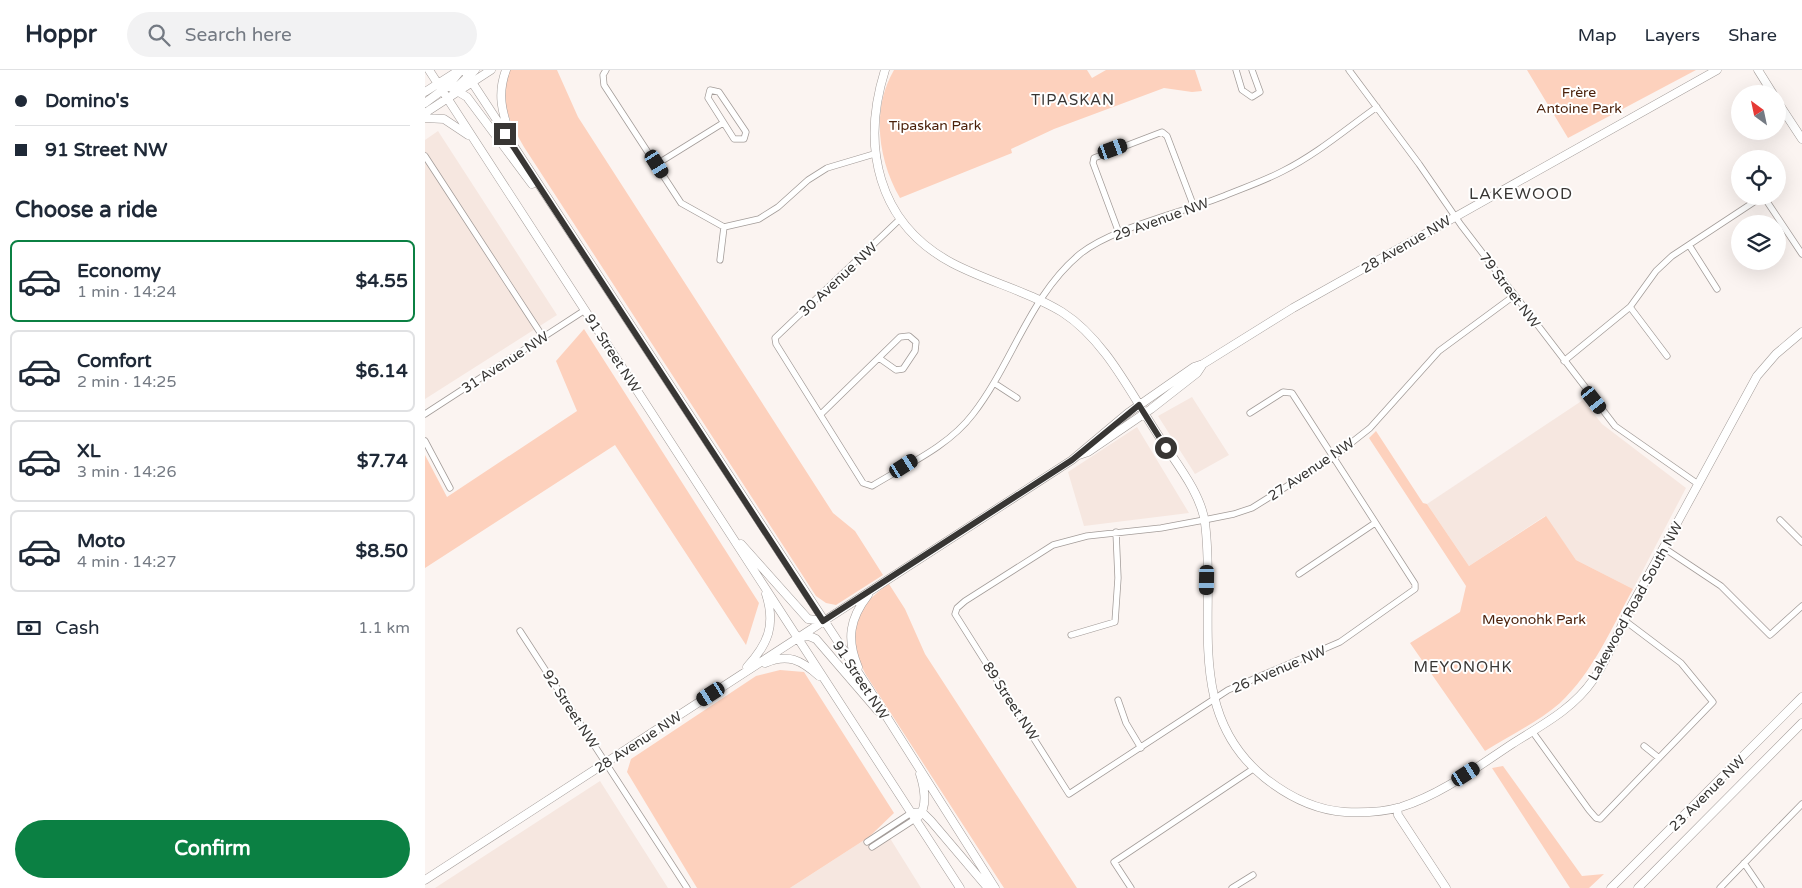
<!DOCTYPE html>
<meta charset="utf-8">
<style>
:root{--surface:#fff;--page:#f2f2f3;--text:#1f2937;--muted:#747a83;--line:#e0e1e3;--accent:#0b8043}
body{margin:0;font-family:"Varela Round",sans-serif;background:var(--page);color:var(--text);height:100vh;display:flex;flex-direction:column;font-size:19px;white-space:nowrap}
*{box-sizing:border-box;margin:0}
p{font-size:16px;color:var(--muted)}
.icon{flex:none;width:28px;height:28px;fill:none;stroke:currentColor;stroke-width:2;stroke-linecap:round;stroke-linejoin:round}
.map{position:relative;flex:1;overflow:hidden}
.side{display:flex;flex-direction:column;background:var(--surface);width:425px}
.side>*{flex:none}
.hud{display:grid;align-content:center;height:110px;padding:0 15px;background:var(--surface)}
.needle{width:32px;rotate:327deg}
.controls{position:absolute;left:1306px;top:15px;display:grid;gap:10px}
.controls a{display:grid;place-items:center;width:55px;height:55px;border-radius:50%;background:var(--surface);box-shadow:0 5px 20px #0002;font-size:25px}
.end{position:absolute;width:22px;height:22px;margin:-11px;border:6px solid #383634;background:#fff;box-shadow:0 0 0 2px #fff}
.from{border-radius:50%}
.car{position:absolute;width:15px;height:30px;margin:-15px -8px;border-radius:6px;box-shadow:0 0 4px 1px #0007;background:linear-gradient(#222 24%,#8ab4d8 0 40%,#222 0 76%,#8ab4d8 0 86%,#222 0)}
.hud b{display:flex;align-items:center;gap:18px;height:48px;font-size:19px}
.hud b+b{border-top:1px solid var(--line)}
.hud i{width:12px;height:12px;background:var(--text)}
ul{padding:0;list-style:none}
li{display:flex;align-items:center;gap:15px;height:82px;margin:0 10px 8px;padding:0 5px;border:2px solid var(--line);border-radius:8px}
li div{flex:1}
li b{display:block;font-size:19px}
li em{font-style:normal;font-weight:700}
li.selected{border-color:var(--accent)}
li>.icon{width:45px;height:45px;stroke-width:1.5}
h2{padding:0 15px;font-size:22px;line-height:60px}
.pay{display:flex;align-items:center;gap:12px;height:55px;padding:0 15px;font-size:19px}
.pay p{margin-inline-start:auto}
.cta{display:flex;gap:10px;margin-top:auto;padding:10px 15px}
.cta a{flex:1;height:58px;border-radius:30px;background:var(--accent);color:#fff;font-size:20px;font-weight:700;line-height:58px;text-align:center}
header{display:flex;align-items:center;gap:30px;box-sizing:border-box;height:70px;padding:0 25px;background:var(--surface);border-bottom:1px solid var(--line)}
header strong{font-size:24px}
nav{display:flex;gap:28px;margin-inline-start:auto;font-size:18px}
.search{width:350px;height:45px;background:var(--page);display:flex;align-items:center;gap:12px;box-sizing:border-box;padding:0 18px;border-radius:28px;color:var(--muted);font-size:19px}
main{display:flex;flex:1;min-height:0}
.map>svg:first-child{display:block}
</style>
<header>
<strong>Hoppr</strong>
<div class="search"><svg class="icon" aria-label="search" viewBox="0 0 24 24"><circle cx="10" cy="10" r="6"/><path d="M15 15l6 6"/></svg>Search here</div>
<nav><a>Map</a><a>Layers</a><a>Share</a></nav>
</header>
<main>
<section class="side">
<div class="hud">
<b><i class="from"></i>Domino's</b>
<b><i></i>91 Street NW</b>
</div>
<h2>Choose a ride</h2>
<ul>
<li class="selected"><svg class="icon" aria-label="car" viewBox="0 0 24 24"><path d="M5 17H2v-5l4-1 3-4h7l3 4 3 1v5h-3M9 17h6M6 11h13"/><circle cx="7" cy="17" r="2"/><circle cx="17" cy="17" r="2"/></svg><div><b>Economy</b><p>1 min · 14:24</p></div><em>$4.55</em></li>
<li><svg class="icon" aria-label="car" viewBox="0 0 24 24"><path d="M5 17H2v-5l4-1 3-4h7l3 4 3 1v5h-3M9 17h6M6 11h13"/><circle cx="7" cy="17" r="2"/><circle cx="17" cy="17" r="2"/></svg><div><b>Comfort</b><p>2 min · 14:25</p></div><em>$6.14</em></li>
<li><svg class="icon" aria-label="car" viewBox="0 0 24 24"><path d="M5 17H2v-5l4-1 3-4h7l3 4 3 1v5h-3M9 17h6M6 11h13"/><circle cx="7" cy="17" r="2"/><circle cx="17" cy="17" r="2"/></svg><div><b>XL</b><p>3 min · 14:26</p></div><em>$7.74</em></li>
<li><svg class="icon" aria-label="car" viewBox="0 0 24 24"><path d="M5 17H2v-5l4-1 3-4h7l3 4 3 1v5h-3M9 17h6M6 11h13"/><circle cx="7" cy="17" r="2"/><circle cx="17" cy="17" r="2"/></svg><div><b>Moto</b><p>4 min · 14:27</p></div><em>$8.50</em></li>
</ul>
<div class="pay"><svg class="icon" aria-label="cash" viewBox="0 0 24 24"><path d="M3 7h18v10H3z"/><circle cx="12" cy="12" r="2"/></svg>Cash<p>1.1 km</p></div>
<div class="cta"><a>Confirm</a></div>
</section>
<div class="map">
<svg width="1377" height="818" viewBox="0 0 1377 818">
<rect width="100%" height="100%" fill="#fbf4f1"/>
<path fill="#f6e7e0" d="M13,61L132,245L0,329V70Z
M767,327L804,385L770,404L733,346Z
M1158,330L1177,354L1261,418L1208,519L1151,490L1120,446L1044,496L1002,434Z
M712,357L764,443L659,456L643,402Z
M175,711L243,818H10Z
M458,757L496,818H365L444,767Z"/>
<path fill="#fdd1bd" d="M85,0H132L153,47L408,443L430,461L458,505L411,535L401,533L391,526L99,77C85,53 71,26 85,0Z
M469,0H662L667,8L681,0H770L777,21L767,22L739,18L629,59L586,79L587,83L475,128C453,90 446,39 469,0Z
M1102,0H1271L1143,68Z
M159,259L334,533L321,575L190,375L0,498V385L22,427L152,341L131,291Z
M951,361L998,433L1002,434L1044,496L1121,446L1151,490L1208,519C1186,559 1168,602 1135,633C1113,652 1084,666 1060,681L985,573L1035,542L1041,516L944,368Z
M464,514L480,539L500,584L652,818H579L441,605C420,566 427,538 464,514Z
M355,600L379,602L469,743L444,767L365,818H272L202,702L206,689L331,606Z
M1078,696L1157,806L1179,804L1164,818H1145L1067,698Z"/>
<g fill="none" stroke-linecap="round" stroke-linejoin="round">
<g stroke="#a39c99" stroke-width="7">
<path id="street" d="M181,0L178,5L179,15L256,133L299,157L334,149L353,137L383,110L402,98L449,84
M811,0L817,20L827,27L835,22L827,0
M924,0L994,94L1036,155L1190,356L1273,414
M285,20L294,22L321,62L319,69H309L283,28Z
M0,86L118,267
M232,94L298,53
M475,149L350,268L351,274L438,413L447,416C481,395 523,377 548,344C587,294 605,225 655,184C687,158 759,142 799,126C818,118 839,111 858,101C892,84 921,59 952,37
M694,163L668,93L669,88L737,62L742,66L769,137
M1264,175L1292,219
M295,190L299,157
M1205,237L1242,286
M1139,291L1205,237L1231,201L1247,186L1335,128L1341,130L1377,184
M569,313L592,328
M825,343L858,322L867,323L990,514V519L915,572L803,620L644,724L530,544L532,538L540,531L628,475L662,466L736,458L779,450L809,444L827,438L907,388L945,358L1014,281L1090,225
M0,344L160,240
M396,344L475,267L484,266L491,272L490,281L478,299L471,300L454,288
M0,371L25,418
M1355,450L1377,472
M1239,478L1296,516L1345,565L1377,536
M874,504L950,453
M95,561L262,818
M646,565L690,552L693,508L691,462
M693,630L701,653L716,678
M1107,661L1164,740L1171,748L1175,749L1288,632L1256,593L1199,550
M1219,676L1234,688
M442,772L486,743
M447,777L490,749
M1319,793L1336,818
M706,818L689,792L828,699
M807,818L828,805
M1295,818L1377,734"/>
</g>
<g stroke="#a39c99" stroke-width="9">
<path id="secondary" d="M4,0L535,818
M39,0L444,619L570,818
M81,0C72,24 77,42 85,65
M460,0C436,76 452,153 527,193C563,212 603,221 637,242C681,270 707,326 735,368C751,393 776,423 780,453C792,543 758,642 840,708C864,727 891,740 920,742C939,743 958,742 976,737C1017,724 1052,697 1087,674C1117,655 1148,639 1168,610C1185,586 1195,556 1209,531C1251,456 1291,381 1332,306L1351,284L1377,262
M1333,0L1348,24
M13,14L27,18L42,27L107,114
M30,19L50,0
M0,22L33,1
M1352,31L1377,69
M0,33L23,16L36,0
M0,43L66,0
M0,48L19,49L43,65
M654,385L663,382L726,339L772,303L778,294
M316,474L383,549L398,551
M376,567L384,566L391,569L453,641
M340,593C363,583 376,590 394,606
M322,597C343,574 351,555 341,524
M433,597C421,569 425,548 443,525
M972,738L973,745L1021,818
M486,743L497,742L506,751L563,818
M494,746C503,736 499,716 495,704
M0,810L647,390L703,343L769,297L778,294L868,238L1292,0
M1186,818L1377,627
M1213,818L1377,653"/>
</g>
<use href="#street" stroke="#fff" stroke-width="5.5"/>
<use href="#secondary" stroke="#fff" stroke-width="8"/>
</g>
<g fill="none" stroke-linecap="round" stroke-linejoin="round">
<path stroke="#383634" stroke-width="6" d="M80,64L398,551L647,390L714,335L741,378"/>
</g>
<g text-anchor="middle" stroke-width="4" stroke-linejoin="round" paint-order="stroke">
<g font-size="14" fill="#4b210b" stroke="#fff">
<text x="1154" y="27">Frère<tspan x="1154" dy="16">Antoine Park</tspan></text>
<text x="510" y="60">Tipaskan Park</text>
<text x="1109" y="554">Meyonohk Park</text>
</g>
<g font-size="14" fill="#383634" stroke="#fff">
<text transform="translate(736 149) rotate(-20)" y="5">29 Avenue NW</text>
<text transform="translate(981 174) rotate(-30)" y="5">28 Avenue NW</text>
<text transform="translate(413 209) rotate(-43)" y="5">30 Avenue NW</text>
<text transform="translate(1085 220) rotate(53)" y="5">79 Street NW</text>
<text transform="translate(188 283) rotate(57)" y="5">91 Street NW</text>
<text transform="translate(80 292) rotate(-33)" y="5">31 Avenue NW</text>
<text transform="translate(886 399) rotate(-34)" y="5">27 Avenue NW</text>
<text transform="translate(1210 531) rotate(-61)" y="5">Lakewood Road South NW</text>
<text transform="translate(854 599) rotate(-23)" y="5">26 Avenue NW</text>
<text transform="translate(436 610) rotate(57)" y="5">91 Street NW</text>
<text transform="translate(586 631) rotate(57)" y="5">89 Street NW</text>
<text transform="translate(146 639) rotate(57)" y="5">92 Street NW</text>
<text transform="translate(213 672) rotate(-33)" y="5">28 Avenue NW</text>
<text transform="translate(1282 723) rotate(-45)" y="5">23 Avenue NW</text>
</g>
<g font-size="15" letter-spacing="1" fill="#383634" stroke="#fff">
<text x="648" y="35">TIPASKAN</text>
<text x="1038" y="602">MEYONOHK</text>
</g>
<g font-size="16" letter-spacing="1" fill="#383634" stroke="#fff">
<text x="1096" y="129">LAKEWOOD</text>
</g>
</g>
</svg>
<div class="controls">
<a><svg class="needle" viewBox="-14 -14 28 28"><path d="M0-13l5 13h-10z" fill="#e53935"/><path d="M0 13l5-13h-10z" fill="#747a83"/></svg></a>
<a><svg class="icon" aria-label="locate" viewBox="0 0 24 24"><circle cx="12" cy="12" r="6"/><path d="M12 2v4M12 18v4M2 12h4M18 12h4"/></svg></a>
<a><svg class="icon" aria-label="layers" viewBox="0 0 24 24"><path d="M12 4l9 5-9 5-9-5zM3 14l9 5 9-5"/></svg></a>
</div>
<i class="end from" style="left:741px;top:378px"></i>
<i class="end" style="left:80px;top:64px"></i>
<i class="car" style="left:688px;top:79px;rotate:70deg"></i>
<i class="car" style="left:232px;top:94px;rotate:148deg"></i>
<i class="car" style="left:1169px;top:330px;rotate:142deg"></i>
<i class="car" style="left:479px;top:396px;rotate:58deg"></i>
<i class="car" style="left:782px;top:510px;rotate:181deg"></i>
<i class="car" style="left:286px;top:624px;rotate:237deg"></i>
<i class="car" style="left:1041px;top:704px;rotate:57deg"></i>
</div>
</main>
